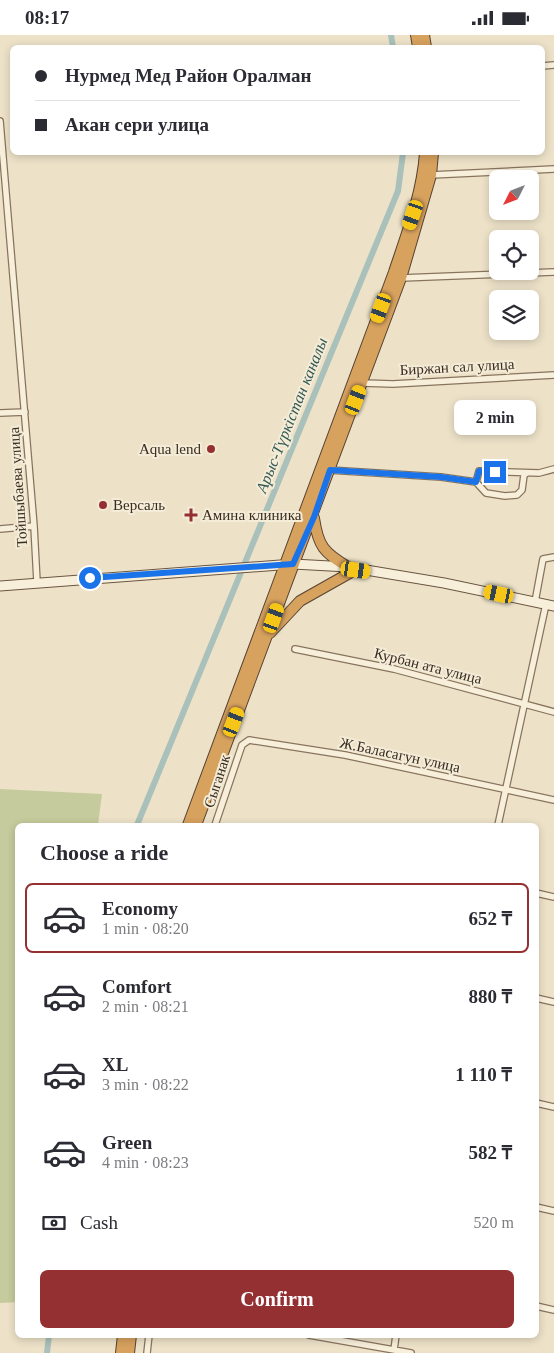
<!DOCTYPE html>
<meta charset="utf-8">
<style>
:root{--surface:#fff;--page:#f7f7f7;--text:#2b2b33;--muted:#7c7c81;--line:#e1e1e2;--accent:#943032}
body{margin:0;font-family:"Times New Roman",serif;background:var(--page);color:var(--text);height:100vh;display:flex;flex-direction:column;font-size:19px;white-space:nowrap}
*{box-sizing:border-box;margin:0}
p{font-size:16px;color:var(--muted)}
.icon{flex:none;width:28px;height:28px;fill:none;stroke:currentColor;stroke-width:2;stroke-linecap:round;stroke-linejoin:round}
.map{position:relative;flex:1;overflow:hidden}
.sheet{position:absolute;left:15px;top:788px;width:524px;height:515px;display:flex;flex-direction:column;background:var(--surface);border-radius:8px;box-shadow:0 2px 8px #0003}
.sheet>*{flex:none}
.top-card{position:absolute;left:10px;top:10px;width:535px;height:110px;border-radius:8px;box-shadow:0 2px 8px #0003;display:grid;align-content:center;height:110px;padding:0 25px;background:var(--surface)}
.needle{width:32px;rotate:228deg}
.fabs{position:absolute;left:489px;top:135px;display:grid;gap:10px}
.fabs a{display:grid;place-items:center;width:50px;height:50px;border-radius:8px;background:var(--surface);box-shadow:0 2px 8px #0003;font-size:25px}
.end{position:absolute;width:22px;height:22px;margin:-11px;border:6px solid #1a73e8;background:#fff;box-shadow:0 0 0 2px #fff}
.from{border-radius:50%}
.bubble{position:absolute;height:35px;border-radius:8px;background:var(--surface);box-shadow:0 2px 8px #0003;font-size:16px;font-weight:800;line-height:35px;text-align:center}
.car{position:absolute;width:15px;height:30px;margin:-15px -8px;border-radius:6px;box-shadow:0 0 4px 1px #0007;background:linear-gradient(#f5c518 24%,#345 0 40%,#f5c518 0 76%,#345 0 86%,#f5c518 0)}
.top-card b{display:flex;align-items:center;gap:18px;height:48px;font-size:19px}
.top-card b+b{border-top:1px solid var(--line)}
.top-card i{width:12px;height:12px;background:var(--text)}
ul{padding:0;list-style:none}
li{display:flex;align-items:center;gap:15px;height:70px;margin:0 10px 8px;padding:0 15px;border:2px solid transparent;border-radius:8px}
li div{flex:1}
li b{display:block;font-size:19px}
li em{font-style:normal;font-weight:800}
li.active{border-color:var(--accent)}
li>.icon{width:45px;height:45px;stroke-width:1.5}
h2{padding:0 25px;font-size:22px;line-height:60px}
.pay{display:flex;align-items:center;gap:12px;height:55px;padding:0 25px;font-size:19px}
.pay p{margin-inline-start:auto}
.button{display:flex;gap:10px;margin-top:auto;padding:10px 25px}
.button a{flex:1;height:58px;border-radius:8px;background:var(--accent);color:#fff;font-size:20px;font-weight:800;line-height:58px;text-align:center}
.status{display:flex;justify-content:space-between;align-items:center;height:35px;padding:0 25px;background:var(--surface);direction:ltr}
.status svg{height:14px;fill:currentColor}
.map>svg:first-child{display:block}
</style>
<div class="status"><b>08:17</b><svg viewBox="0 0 49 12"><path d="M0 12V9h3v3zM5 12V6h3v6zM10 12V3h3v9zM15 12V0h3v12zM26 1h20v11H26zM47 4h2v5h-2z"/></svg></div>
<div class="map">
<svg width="554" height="1318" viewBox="0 0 554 1318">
<rect width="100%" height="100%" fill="#ede2c8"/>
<path fill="#c5cb9c" d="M0,754L102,759L98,790H18V1267L0,1268Z"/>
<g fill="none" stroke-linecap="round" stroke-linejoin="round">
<path stroke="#a9c1ba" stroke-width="6" d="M391,0L393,12
M137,790L398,156L403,118
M47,1318L49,1300"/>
<g stroke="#88745e" stroke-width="8">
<path id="street" d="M542,31L554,30
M0,86L34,491L37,547
M431,140L554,134
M401,243L554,237
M362,348L393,349L554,340
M0,378L25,377
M329,435L441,442L476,447L479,436L539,438L554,434
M476,447L486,458L505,461L517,460L522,455L524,440L527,438
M0,494L34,491
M535,567L543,524L554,522
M295,614L394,634L554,677
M215,790L242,710L249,705L345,720L554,765
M498,790L546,569
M536,858L554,862
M536,963L554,967
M536,1068L554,1072
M536,1172L554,1176
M536,1271L554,1275
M309,1300L411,1318
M394,1315L396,1300
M147,1318L149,1300"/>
</g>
<g stroke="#6a5541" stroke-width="11">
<path id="secondary" d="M0,551L293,529L348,532L444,548L554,571"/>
</g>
<g stroke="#564332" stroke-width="12">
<path id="highway" d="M416,0L418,12
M424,0L426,12
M314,483C318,511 324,518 348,532
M270,598L300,566L355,535
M188,790L394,237C407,198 422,159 425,118
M196,790L401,243L431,140L433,118
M121,1318L123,1300
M129,1318L131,1300"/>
</g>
<use href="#street" stroke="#f8efdb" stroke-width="5.5"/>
<use href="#secondary" stroke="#f8efdb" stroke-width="9"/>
<use href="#highway" stroke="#d7a15e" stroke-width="10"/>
</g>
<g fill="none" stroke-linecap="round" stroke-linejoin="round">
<path stroke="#1a73e8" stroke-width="6" d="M90,543L293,529L314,482L330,435L441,442L476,447L479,436L495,437"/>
</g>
<g fill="#943032" stroke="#f4ecd7" stroke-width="2">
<circle cx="211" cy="414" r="5"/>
<circle cx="103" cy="470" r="5"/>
<path d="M188.5 472.5h5v5h5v5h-5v5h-5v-5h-5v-5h5z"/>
</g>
<g text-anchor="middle" stroke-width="4" stroke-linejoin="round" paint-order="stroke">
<g font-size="15" fill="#392c21" stroke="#f4ecd7">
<text transform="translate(457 332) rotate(-3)" y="5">Биржан сал улица</text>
<text transform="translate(18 452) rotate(-94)" y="5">Тойшыбаева улица</text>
<text transform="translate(428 631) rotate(14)" y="5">Курбан ата улица</text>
<text transform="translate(400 720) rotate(12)" y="5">Ж.Баласагун улица</text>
<text transform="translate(217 746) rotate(-72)" y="5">Сыганак</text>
</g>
<g font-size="15" fill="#392c21" stroke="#f4ecd7" text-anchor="start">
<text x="201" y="419" text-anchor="end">Aqua lend</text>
<text x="113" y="475">Версаль</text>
<text x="202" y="485">Амина клиника</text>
</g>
<g font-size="16" font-style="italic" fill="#315855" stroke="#f4ecd7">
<text transform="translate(291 380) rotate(-68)" y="6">Арыс-Түркістан каналы</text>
</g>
</g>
</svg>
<div class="fabs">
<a><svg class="needle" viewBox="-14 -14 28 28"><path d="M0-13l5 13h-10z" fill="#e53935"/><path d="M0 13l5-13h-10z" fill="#7c7c81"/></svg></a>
<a><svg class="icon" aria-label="locate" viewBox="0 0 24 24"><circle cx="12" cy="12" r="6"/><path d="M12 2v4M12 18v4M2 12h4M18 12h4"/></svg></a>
<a><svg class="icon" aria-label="layers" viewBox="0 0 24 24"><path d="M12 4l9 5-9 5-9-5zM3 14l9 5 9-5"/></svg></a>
</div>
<i class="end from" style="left:90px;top:543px"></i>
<i class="end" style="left:495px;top:437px"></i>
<div class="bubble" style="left:454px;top:365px;width:82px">2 min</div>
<i class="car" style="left:413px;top:180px;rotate:199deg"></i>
<i class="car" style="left:381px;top:273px;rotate:200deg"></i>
<i class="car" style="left:356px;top:365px;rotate:21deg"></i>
<i class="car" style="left:356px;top:535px;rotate:98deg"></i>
<i class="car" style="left:499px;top:559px;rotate:282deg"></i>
<i class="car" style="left:274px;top:583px;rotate:20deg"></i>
<i class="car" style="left:234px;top:687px;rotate:21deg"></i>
<div class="top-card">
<b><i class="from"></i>Нурмед Мед Район Оралман</b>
<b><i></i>Акан сери улица</b>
</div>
<section class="sheet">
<h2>Choose a ride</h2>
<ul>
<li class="active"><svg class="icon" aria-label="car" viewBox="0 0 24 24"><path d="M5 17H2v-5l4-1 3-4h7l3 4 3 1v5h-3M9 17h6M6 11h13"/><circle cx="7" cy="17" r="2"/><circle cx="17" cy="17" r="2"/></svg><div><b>Economy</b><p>1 min · 08:20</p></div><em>652 ₸</em></li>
<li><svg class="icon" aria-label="car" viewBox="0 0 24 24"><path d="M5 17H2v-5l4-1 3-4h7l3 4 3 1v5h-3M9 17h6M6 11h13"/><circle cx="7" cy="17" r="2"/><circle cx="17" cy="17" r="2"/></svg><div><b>Comfort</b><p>2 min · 08:21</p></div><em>880 ₸</em></li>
<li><svg class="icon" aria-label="car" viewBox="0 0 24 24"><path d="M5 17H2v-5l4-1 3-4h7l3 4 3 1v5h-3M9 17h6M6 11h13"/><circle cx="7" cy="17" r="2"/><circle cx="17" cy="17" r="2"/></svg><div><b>XL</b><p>3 min · 08:22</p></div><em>1 110 ₸</em></li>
<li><svg class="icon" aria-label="car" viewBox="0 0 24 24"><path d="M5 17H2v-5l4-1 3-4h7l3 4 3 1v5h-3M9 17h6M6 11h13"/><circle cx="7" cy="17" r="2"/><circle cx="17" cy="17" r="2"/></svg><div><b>Green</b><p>4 min · 08:23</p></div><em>582 ₸</em></li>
</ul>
<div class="pay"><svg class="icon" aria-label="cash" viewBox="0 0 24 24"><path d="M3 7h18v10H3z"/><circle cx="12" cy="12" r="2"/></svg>Cash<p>520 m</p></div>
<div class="button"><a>Confirm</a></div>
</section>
</div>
